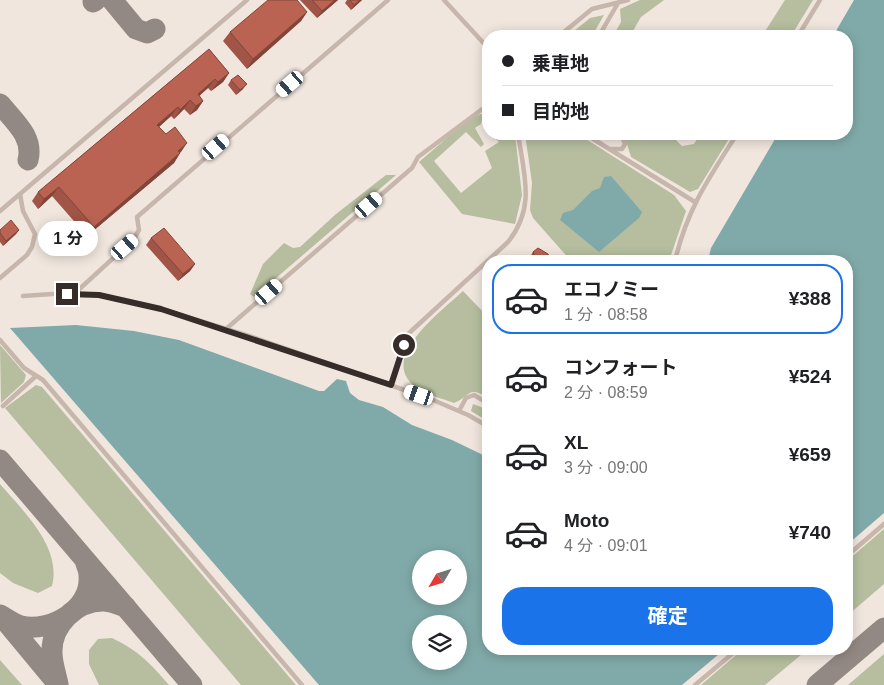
<!DOCTYPE html>
<html lang="ja">
<meta charset="utf-8">
<style>
:root{--surface:#fff;--page:#f6f6f6;--text:#202124;--muted:#757577;--line:#e0e0e0;--accent:#1a73e8}
body{margin:0;font-family:Helvetica,"Noto Sans JP",sans-serif;background:var(--page);color:var(--text);height:100vh;display:flex;flex-direction:column;font-size:19px;white-space:nowrap}
*{box-sizing:border-box;margin:0}
p{font-size:16px;color:var(--muted)}
.icon{flex:none;width:28px;height:28px;fill:none;stroke:currentColor;stroke-width:2;stroke-linecap:round;stroke-linejoin:round}
.map{position:relative;flex:1;overflow:hidden}
.drawer{position:absolute;left:482px;top:255px;width:371px;height:400px;display:flex;flex-direction:column;background:var(--surface);border-radius:20px;box-shadow:0 2px 12px #0003}
.drawer>*{flex:none}
.banner{position:absolute;left:482px;top:30px;width:371px;height:110px;border-radius:20px;box-shadow:0 2px 12px #0003;display:grid;align-content:center;height:110px;padding:0 20px;background:var(--surface)}
.needle{width:32px;rotate:232deg}
.fabs{position:absolute;left:412px;top:550px;display:grid;gap:10px}
.fabs a{display:grid;place-items:center;width:55px;height:55px;border-radius:50%;background:var(--surface);box-shadow:0 2px 12px #0003;font-size:25px}
.end{position:absolute;width:22px;height:22px;margin:-11px;border:6px solid #362c29;background:#fff;box-shadow:0 0 0 2px #fff}
.from{border-radius:50%}
.bubble{position:absolute;height:35px;border-radius:18px;background:var(--surface);box-shadow:0 2px 12px #0003;font-size:16px;font-weight:700;line-height:35px;text-align:center}
.car{position:absolute;width:15px;height:30px;margin:-15px -8px;border-radius:6px;box-shadow:0 0 4px 1px #0007;background:linear-gradient(#fff 24%,#345 0 40%,#fff 0 76%,#345 0 86%,#fff 0)}
.banner b{display:flex;align-items:center;gap:18px;height:48px;font-size:19px}
.banner b+b{border-top:1px solid var(--line)}
.banner i{width:12px;height:12px;background:var(--text)}
ul{padding:9px 0 0;list-style:none}
li{display:flex;align-items:center;gap:15px;height:70px;margin:0 10px 8px;padding:0 10px;border:2px solid transparent;border-radius:20px}
li div{flex:1}
li b{display:block;font-size:19px}
li em{font-style:normal;font-weight:700}
li.on{border-color:var(--accent)}
li>.icon{width:45px;height:45px;stroke-width:1.5}
.action{display:flex;gap:10px;margin-top:auto;padding:10px 20px}
.action a{flex:1;height:58px;border-radius:20px;background:var(--accent);color:#fff;font-size:20px;font-weight:700;line-height:58px;text-align:center}
.map>svg:first-child{display:block}
</style>
<div class="map">
<svg width="884" height="685" viewBox="0 0 884 685">
<rect width="100%" height="100%" fill="#f0e6de"/>
<path fill="#b6be9f" d="M640,0H664L641,17L630,36H613L621,22L620,9Z
M785,0H813L791,36H762Z
M604,15L592,36H568L590,18Z
M484,113L481,124L475,128L484,144L481,147L466,132L434,161L461,193L492,168L485,151L499,142L490,134H515L522,195L515,224L462,214L419,162L470,118Z
M525,134H578L674,195L686,211L669,261H571L533,218L530,210L532,183Z
M624,134H670L682,146L694,144L700,134H732L698,189L690,192L631,157Z
M386,175H396L254,297L250,294L263,264L284,243L293,248L300,247L336,214Z
M463,291L489,318V399C467,384 471,397 454,403C442,398 421,394 412,384C381,355 443,310 463,291Z
M0,345L26,375L24,382L1,403Z
M36,385L42,387L296,685H241L5,408Z
M473,404L489,410V422L471,411Z
M0,484C23,511 62,547 52,586L38,593L13,583L0,573Z
M884,529V584L848,615V560Z
M112,638C139,651 150,663 169,685H99L89,664V650L98,639Z
M743,649H808L765,685H701Z
M884,654V685H848Z
M0,660L22,685H0Z"/>
<path fill="#80aaa9" fill-rule="evenodd" d="M854,0H884V513L848,544V261H708L711,248L778,134H848V36H833Z
M611,176L642,212L639,218L599,252L560,220L563,213L573,210L592,191L600,188L604,177Z
M76,325L134,331L179,340L319,391H324L337,379L346,381L350,393L359,400L383,407L412,425L452,440L481,454L489,460V649H725L682,685H319L10,328ZM421,559H459V596H421ZM421,624H459V661H421Z"/>
<g fill="none" stroke-linecap="round" stroke-linejoin="round">
<path stroke="#938984" stroke-width="21" d="M112,0L136,29L147,33L155,29
M93,2L96,0
M0,104C14,121 34,137 28,160
M0,460L192,685
M0,615C6,618 14,624 21,626C51,633 92,609 89,575C89,570 86,565 85,560
M3,618L57,683
M58,684C56,674 52,663 52,653C51,625 76,601 103,601C111,601 119,605 126,607
M817,685L884,628"/>
<path stroke="#c7b6ab" stroke-width="4.5" d="M444,0L489,49
M559,36L592,9L628,0
M599,36L618,3
M798,36L820,0
M585,134L695,202
M610,149H622L625,144L621,134
M0,211L247,0
M675,261C687,209 709,178 737,134
M0,278L27,255L32,247L35,234L23,211L20,194
M74,294L133,240L139,230L137,217L388,0
M23,296L67,293L99,295L161,309L249,336L433,400L468,415L489,427
M226,329L412,168L418,157L489,104
M0,340L24,368L43,380L302,685
M391,385L407,335L508,242C536,207 524,175 518,134
M3,406L36,376
M459,411L466,398L474,395L489,404
M848,555L884,524
M695,685L738,649"/>
</g>
<path fill="#a05547" d="M300,0H338L317,18Z
M347,0H362L351,10L345,3Z
M307,12L301,21L247,69L223,41L230,32Z
M209,49L229,73L223,82L211,91L208,88L199,96L203,101L197,110L190,115L184,109L174,119L171,116L159,127L180,153L174,163L87,236L52,196L38,209L32,201L38,192Z
M231,80L243,89L236,95L228,85Z
M0,230H19L16,234L3,246L0,242Z
M151,238L195,264L190,271L178,281L146,245Z
M533,252L551,261H532L530,257Z"/>
<path fill="#824539" d="M335,0H338L317,18L322,11Z
M360,0H362L351,10L354,5Z
M307,12L301,21L247,69L253,59Z
M229,73L223,82L211,91L218,82Z
M215,79L208,88L191,103L198,94Z
M247,84L243,89L236,95L240,90Z
M190,100L184,109L174,119L180,110Z
M203,101L197,110L190,115L196,106Z
M178,107L171,116L151,134L157,125Z
M187,143L181,152L172,160L178,151Z
M180,153L174,163L87,236L94,227Z
M59,187L52,196L38,209L44,199Z
M19,230L16,234L3,246L6,241Z
M195,264L190,271L178,281L183,274Z"/>
<path fill="#ba6352" stroke="#824539" d="M268,0H297L307,12L253,59L230,32Z
M312,0H335L322,11Z
M350,0H360L354,5Z
M209,49L229,73L218,82L215,79L198,94L203,101L196,106L190,100L180,110L178,107L157,125L166,134L175,127L187,143L178,151L180,153L94,227L59,187L44,199L38,192Z
M238,75L247,84L240,90L231,80Z
M11,220L19,230L6,241L0,233V230Z
M164,228L195,264L183,274L151,238Z
M538,248L548,254L551,261H537L533,252Z"/>
<g fill="none" stroke-linecap="round" stroke-linejoin="round">
<path stroke="#362c29" stroke-width="6" d="M67,294L99,295L161,309L391,385L404,345"/>
</g>
</svg>
<div class="fabs">
<a><svg class="needle" viewBox="-14 -14 28 28"><path d="M0-13l5 13h-10z" fill="#e53935"/><path d="M0 13l5-13h-10z" fill="#757577"/></svg></a>
<a><svg class="icon" aria-label="layers" viewBox="0 0 24 24"><path d="M12 4l9 5-9 5-9-5zM3 14l9 5 9-5"/></svg></a>
</div>
<i class="end from" style="left:404px;top:345px"></i>
<i class="end" style="left:67px;top:294px"></i>
<div class="bubble" style="left:38px;top:221px;width:60px">1 分</div>
<i class="car" style="left:290px;top:84px;rotate:229deg"></i>
<i class="car" style="left:216px;top:147px;rotate:49deg"></i>
<i class="car" style="left:369px;top:205px;rotate:49deg"></i>
<i class="car" style="left:125px;top:247px;rotate:49deg"></i>
<i class="car" style="left:269px;top:292px;rotate:49deg"></i>
<i class="car" style="left:419px;top:395px;rotate:289deg"></i>
<div class="banner">
<b><i class="from"></i>乗車地</b>
<b><i></i>目的地</b>
</div>
<section class="drawer">
<ul>
<li class="on"><svg class="icon" aria-label="car" viewBox="0 0 24 24"><path d="M5 17H2v-5l4-1 3-4h7l3 4 3 1v5h-3M9 17h6M6 11h13"/><circle cx="7" cy="17" r="2"/><circle cx="17" cy="17" r="2"/></svg><div><b>エコノミー</b><p>1 分 · 08:58</p></div><em>¥388</em></li>
<li><svg class="icon" aria-label="car" viewBox="0 0 24 24"><path d="M5 17H2v-5l4-1 3-4h7l3 4 3 1v5h-3M9 17h6M6 11h13"/><circle cx="7" cy="17" r="2"/><circle cx="17" cy="17" r="2"/></svg><div><b>コンフォート</b><p>2 分 · 08:59</p></div><em>¥524</em></li>
<li><svg class="icon" aria-label="car" viewBox="0 0 24 24"><path d="M5 17H2v-5l4-1 3-4h7l3 4 3 1v5h-3M9 17h6M6 11h13"/><circle cx="7" cy="17" r="2"/><circle cx="17" cy="17" r="2"/></svg><div><b>XL</b><p>3 分 · 09:00</p></div><em>¥659</em></li>
<li><svg class="icon" aria-label="car" viewBox="0 0 24 24"><path d="M5 17H2v-5l4-1 3-4h7l3 4 3 1v5h-3M9 17h6M6 11h13"/><circle cx="7" cy="17" r="2"/><circle cx="17" cy="17" r="2"/></svg><div><b>Moto</b><p>4 分 · 09:01</p></div><em>¥740</em></li>
</ul>
<div class="action"><a>確定</a></div>
</section>
</div>
